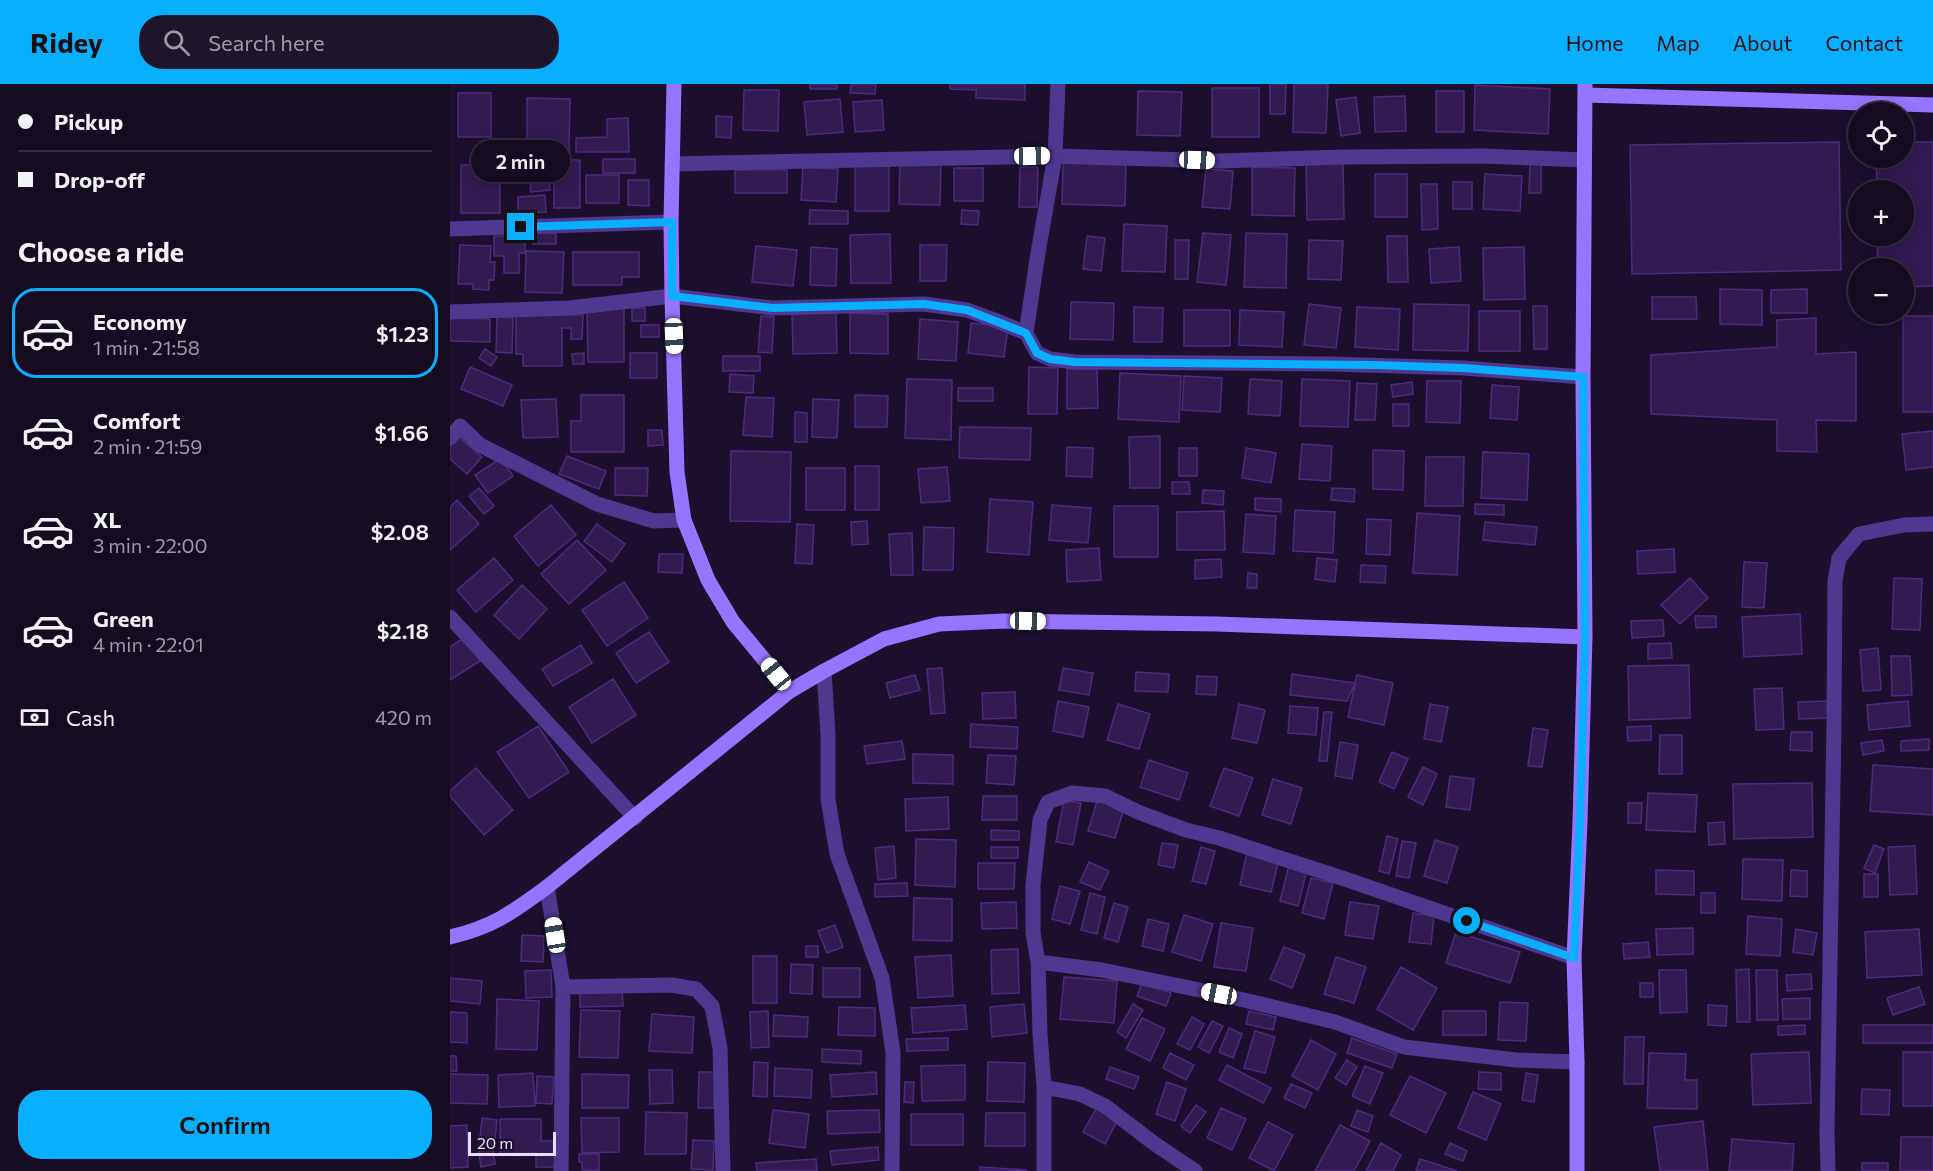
<!DOCTYPE html>
<meta charset="utf-8">
<style>
:root{--surface:#150c22;--page:#1e152a;--text:#f1f3f6;--muted:#9d9ba5;--line:#342c40;--accent:#09afff}
body{margin:0;font-family:Commissioner,sans-serif;background:var(--page);color:var(--text);height:100vh;display:flex;flex-direction:column;font-size:22px;white-space:nowrap}
*{box-sizing:border-box;margin:0}
p{font-size:20px;color:var(--muted)}
.icon{flex:none;width:33px;height:33px;fill:none;stroke:currentColor;stroke-width:2;stroke-linecap:round;stroke-linejoin:round}
.map{position:relative;flex:1;overflow:hidden}
.sheet{display:flex;flex-direction:column;background:var(--surface);width:450px}
.sheet>*{flex:none}
.top-card{display:grid;align-content:center;height:132px;padding:0 18px;background:var(--surface)}
.buttons{position:absolute;left:1398px;top:18px;display:grid;gap:12px}
.buttons a{display:grid;place-items:center;width:66px;height:66px;border-radius:50%;background:var(--surface);box-shadow:0 3px 15px #0003,0 0 0 2px var(--line);font-size:30px}
.scale{position:absolute;left:18px;bottom:15px;width:88px;box-sizing:border-box;padding-left:6px;border:3px solid #e9ddff;border-top:0;font-size:16px;line-height:21px;white-space:nowrap;color:#e9ddff;-webkit-text-stroke:4px #1c102e;paint-order:stroke}
.end{position:absolute;width:27px;height:27px;margin:-14px;border:8px solid #09afff;background:#111;box-shadow:0 0 0 3px #111}
.from{border-radius:50%}
.bubble{position:absolute;height:42px;border-radius:21px;background:var(--surface);box-shadow:0 3px 15px #0003,0 0 0 2px var(--line);font-size:20px;font-weight:600;line-height:42px;text-align:center}
.car{position:absolute;width:18px;height:36px;margin:-18px -9px;border-radius:8px;box-shadow:0 0 4px 2px #0007;background:linear-gradient(#fff 24%,#345 0 40%,#fff 0 76%,#345 0 86%,#fff 0)}
.top-card b{display:flex;align-items:center;gap:21px;height:57px;font-size:22px}
.top-card b+b{border-top:2px solid var(--line)}
.top-card i{width:15px;height:15px;background:var(--text)}
ul{padding:0;list-style:none}
li{display:flex;align-items:center;gap:18px;height:90px;margin:0 12px 9px;padding:0 6px;border:3px solid transparent;border-radius:24px}
li div{flex:1}
li b{display:block;font-size:22px}
li em{font-style:normal;font-weight:600}
li.on{border-color:var(--accent)}
li>.icon{width:54px;height:54px;stroke-width:1.5}
h2{padding:0 18px;font-size:27px;line-height:72px}
.pay{display:flex;align-items:center;gap:15px;height:66px;padding:0 18px;font-size:22px}
.pay p{margin-inline-start:auto}
.cta{display:flex;gap:12px;margin-top:auto;padding:12px 18px}
.cta a{flex:1;height:69px;border-radius:24px;background:var(--accent);color:#111;font-size:24px;font-weight:600;line-height:69px;text-align:center}
header{display:flex;align-items:center;gap:36px;box-sizing:border-box;height:84px;padding:0 30px;background:var(--accent);color:#111}
header strong{font-size:28px}
nav{display:flex;gap:33px;margin-inline-start:auto;font-size:21px}
.search{width:420px;height:54px;background:var(--page);display:flex;align-items:center;gap:15px;box-sizing:border-box;padding:0 21px;border-radius:24px;color:var(--muted);font-size:22px}
main{display:flex;flex:1;min-height:0}
.map>svg:first-child{display:block}
</style>
<header>
<strong>Ridey</strong>
<div class="search"><svg class="icon" aria-label="search" viewBox="0 0 24 24"><circle cx="10" cy="10" r="6"/><path d="M15 15l6 6"/></svg>Search here</div>
<nav><a>Home</a><a>Map</a><a>About</a><a>Contact</a></nav>
</header>
<main>
<section class="sheet">
<div class="top-card">
<b><i class="from"></i>Pickup</b>
<b><i></i>Drop-off</b>
</div>
<h2>Choose a ride</h2>
<ul>
<li class="on"><svg class="icon" aria-label="car" viewBox="0 0 24 24"><path d="M5 17H2v-5l4-1 3-4h7l3 4 3 1v5h-3M9 17h6M6 11h13"/><circle cx="7" cy="17" r="2"/><circle cx="17" cy="17" r="2"/></svg><div><b>Economy</b><p>1 min · 21:58</p></div><em>$1.23</em></li>
<li><svg class="icon" aria-label="car" viewBox="0 0 24 24"><path d="M5 17H2v-5l4-1 3-4h7l3 4 3 1v5h-3M9 17h6M6 11h13"/><circle cx="7" cy="17" r="2"/><circle cx="17" cy="17" r="2"/></svg><div><b>Comfort</b><p>2 min · 21:59</p></div><em>$1.66</em></li>
<li><svg class="icon" aria-label="car" viewBox="0 0 24 24"><path d="M5 17H2v-5l4-1 3-4h7l3 4 3 1v5h-3M9 17h6M6 11h13"/><circle cx="7" cy="17" r="2"/><circle cx="17" cy="17" r="2"/></svg><div><b>XL</b><p>3 min · 22:00</p></div><em>$2.08</em></li>
<li><svg class="icon" aria-label="car" viewBox="0 0 24 24"><path d="M5 17H2v-5l4-1 3-4h7l3 4 3 1v5h-3M9 17h6M6 11h13"/><circle cx="7" cy="17" r="2"/><circle cx="17" cy="17" r="2"/></svg><div><b>Green</b><p>4 min · 22:01</p></div><em>$2.18</em></li>
</ul>
<div class="pay"><svg class="icon" aria-label="cash" viewBox="0 0 24 24"><path d="M3 7h18v10H3z"/><circle cx="12" cy="12" r="2"/></svg>Cash<p>420 m</p></div>
<div class="cta"><a>Confirm</a></div>
</section>
<div class="map">
<svg width="1483" height="1087" viewBox="0 0 1483 1087">
<rect width="100%" height="100%" fill="#1c102e"/>
<path fill="#321b51" stroke="#4e2b7e" stroke-width="1.5" d="M360,0H387V5H360Z
M401,0H426L425,10L400,9Z
M500,0H575V16L526,14V6L500,5Z
M820,0H836L835,30H820Z
M844,0H878L876,49L843,48Z
M1025,1L1100,5L1098,50L1024,46Z
M762,4H809V53H762Z
M294,6H329L328,47L293,46Z
M688,7L732,8L730,52L687,51Z
M986,7H1014V48H986Z
M8,9H41V53H8Z
M955,12L956,47L925,48L924,13Z
M906,13L910,49L891,52L886,16Z
M77,14L120,15L119,67H77Z
M390,15L393,48L357,51L354,18Z
M432,16L434,46L405,48L403,18Z
M266,32L282,33L281,54L266,53Z
M178,34L179,68H126V54L157,53V35Z
M1389,58L1391,186L1182,190L1180,61Z
M1454,58H1483V202L1454,203V184H1428L1427,152H1454V106H1427L1426,74H1454Z
M153,75H185V89H153Z
M893,75L894,135L857,136L856,76Z
M104,76H130V124H104Z
M450,77H491L490,121L449,120Z
M1080,77L1091,78V109H1079Z
M613,79L676,81L675,122L612,120Z
M11,81H50V129H11Z
M405,81H439V127H405Z
M98,82L100,106L81,108L79,83Z
M353,83L388,85L386,118L351,116Z
M570,83H588L587,123H569Z
M802,83L845,84L844,132L802,131Z
M504,84H533V117H504Z
M756,85L783,87L780,125L752,123Z
M285,86H337V109H285Z
M925,90H957V133H925Z
M1035,90L1072,92L1070,127L1033,125Z
M136,91H169V119H136Z
M178,96H199V122L178,121Z
M1003,98H1022V125H1003Z
M971,100H987L988,145L972,146Z
M95,111L96,128L68,129V113Z
M360,126L398,127V140H359Z
M512,126L529,127L528,141L511,140Z
M674,140L717,142L715,188L672,187Z
M83,149H106V160H83Z
M753,149L781,151L776,201L747,198Z
M796,149L837,150L836,204L794,203Z
M440,150L441,199H401L400,151Z
M44,152H75V169H69V189H54V172H44Z
M637,152L655,154L651,187L633,185Z
M937,152H957L958,198H938Z
M725,156H739L738,195H725Z
M859,156L893,157L891,196L858,195Z
M10,161L41,162L40,178H45L44,196H39V206L23,205V200H8Z
M470,161H497L496,197H470Z
M306,162L347,166L343,202L302,198Z
M361,163L387,165L386,202L360,201Z
M1009,163L1011,197L981,199L979,165Z
M1074,163L1075,215L1034,216L1033,164Z
M76,167L114,168L112,209L75,208Z
M123,168H189V193H172V201H123Z
M1270,205L1312,206V241L1270,240Z
M1357,205V229H1321V206Z
M1202,213H1246L1247,235H1202Z
M621,218L664,219L663,256L620,255Z
M859,220L891,224L886,264L854,261Z
M964,220L1019,221L1018,267L963,266Z
M1083,222H1097V265H1084Z
M684,223L713,224L712,258H684Z
M907,223L950,225L948,266L905,263Z
M137,224H174V278H138Z
M182,224H195V237H182Z
M734,226H780V262H734Z
M790,226L834,228L832,263L789,261Z
M386,227L387,269L343,270L342,228Z
M1029,227H1070V267H1029Z
M66,229L133,231L132,255H121V244H112V282H73V270H66Z
M400,229L438,230V270L400,269Z
M311,232L324,233L322,269L308,268Z
M1453,232H1483V328H1453Z
M47,233L63,234L62,269L46,268Z
M0,234L40,235V258L0,257Z
M1366,234V270L1406,268V337L1366,336L1367,368L1327,367V336L1201,330V271L1327,263V236Z
M470,235L508,238L506,277L468,275Z
M521,239L558,243L554,273L518,269Z
M191,241H209V253H191Z
M35,265L47,273L41,282L29,274Z
M134,269V280H123L122,270Z
M180,269H207V294H180Z
M273,272H310V287H273Z
M20,283L62,301L53,322L11,305Z
M579,283L608,284L607,330H578Z
M617,285H647L648,324L617,325Z
M670,289L731,292L729,338L668,335Z
M280,290L304,292L303,309L279,308Z
M734,292L772,294L770,328L732,326Z
M457,295L502,296L501,356L455,354Z
M800,295L832,297L830,332L798,330Z
M852,295L900,297L898,343L850,342Z
M977,297H1011L1010,339L976,338Z
M962,298L963,310L943,313L941,301Z
M907,299L927,300L925,336H905Z
M1042,301L1069,303L1067,336L1040,334Z
M508,304H543V317H508Z
M131,311H174V368H121V337H131Z
M405,311L438,312L437,343H405Z
M296,313L324,314L322,353L293,351Z
M106,315L108,353L73,354L71,316Z
M363,315L389,316L387,354L362,353Z
M943,320H959V342H943Z
M345,328L357,329V358H345Z
M510,343L581,344L580,376L509,374Z
M198,346H212L213,361L198,362Z
M1483,347V383L1456,386L1452,350Z
M710,352V404H680L679,353Z
M9,353L32,373L17,390L0,375V363Z
M852,360L882,362L880,397L849,395Z
M617,363L643,364L642,393L616,392Z
M729,364H747V392H729Z
M796,364L826,369L821,399L792,394Z
M923,366L954,367L953,406L923,405Z
M281,367L341,368L340,438L280,437Z
M1033,368L1079,370L1077,416L1031,414Z
M117,372L156,387L149,405L109,390Z
M976,373H1014L1013,422H975Z
M51,374L63,392L38,409L25,391Z
M405,382H429V426H405Z
M497,383L500,417L471,419L468,385Z
M165,384H198L197,412L165,411Z
M356,384H395V426H356Z
M722,398H739L740,410H722Z
M29,404L44,422L34,430L19,412Z
M882,404L905,405L904,418L881,416Z
M753,406L774,407L773,421L752,419Z
M805,414L831,415V428L805,426Z
M540,415L583,418L579,471L537,468Z
M7,416L29,440L0,466V423Z
M1025,420L1054,421V431L1025,430Z
M101,421L126,451L88,482L64,452Z
M602,421L641,424L638,459L599,456Z
M664,422H708V473H664Z
M845,426L885,428L883,469L843,467Z
M774,427L775,466H727V428Z
M967,429L1010,432L1007,491L963,489Z
M796,430L826,432L824,470L793,468Z
M917,435L941,436L940,471L916,470Z
M417,437L418,460L402,461L401,438Z
M1035,438L1087,443L1085,461L1033,456Z
M147,440L175,460L162,478L134,457Z
M347,440L364,441L362,480L345,479Z
M474,443L504,444L503,486H473Z
M462,449L463,491H441L439,450Z
M127,456L156,486L119,520L91,490Z
M649,464L651,496L617,498L616,466Z
M1224,465L1225,488L1188,490L1187,467Z
M209,470H233L232,489L208,488Z
M44,474L63,496L26,528L7,506Z
M867,474L887,476L885,498L865,495Z
M771,475L772,493L745,495V476Z
M1294,478L1317,479L1314,524L1292,523Z
M911,481L936,482L935,499L910,498Z
M798,489L807,490V504H797Z
M1240,494L1258,514L1230,540L1211,521Z
M1444,494L1472,495L1470,546L1442,545Z
M174,498L198,534L157,562L132,526Z
M72,501L97,525L69,555L44,531Z
M1350,530L1352,570L1294,573L1292,533Z
M1245,532H1266V543L1246,544Z
M1213,536L1214,552L1182,554L1181,537Z
M199,548L219,578L186,599L166,569Z
M15,553L30,577L0,596V563Z
M1221,559L1222,574L1198,575V560Z
M131,561L142,579L103,602L92,585Z
M1428,564L1431,606L1413,607L1410,566Z
M1441,572H1460L1462,611L1442,612Z
M1239,581L1240,634L1179,636L1178,582Z
M492,584L495,629L481,630L477,585Z
M613,584L643,589L639,611L609,606Z
M686,588L719,590L718,608L685,607Z
M842,590L905,599L897,617L840,611Z
M465,591L470,606L440,614L436,599Z
M907,591L943,599L934,641L898,633Z
M747,592L767,593L766,611L746,610Z
M163,595L186,631L142,659L119,623Z
M1332,604L1334,645L1306,646L1304,605Z
M565,608L566,634L533,635L532,609Z
M608,617L639,623L633,653L603,647Z
M1378,617L1379,634L1349,635L1348,618Z
M1458,617L1460,642L1419,646L1417,621Z
M668,620L700,630L689,665L657,656Z
M789,620L815,626L807,659L782,654Z
M980,620L998,623L991,658L974,655Z
M840,622L868,624L866,651L838,649Z
M874,628H882L877,677H869Z
M521,640L568,643L567,665L520,663Z
M88,642L119,688L79,714L47,668Z
M1201,642V656L1178,657L1177,643Z
M1083,644L1098,646L1092,683L1078,682Z
M1341,648H1362V667L1340,666Z
M1210,651H1232V690H1209Z
M1479,655V666L1451,667V657Z
M1432,656L1434,667L1413,671L1411,659Z
M452,657L455,675L417,680L414,662Z
M890,658L908,661L902,695L885,692Z
M942,668L958,675L944,705L929,698Z
M463,670L503,671V700L463,699Z
M538,671L566,672L564,701L536,699Z
M699,676L738,689L729,716L690,703Z
M1423,681L1483,685V731L1420,727Z
M973,683L987,690L973,721L958,713Z
M26,684L63,726L34,751L0,712V707Z
M774,684L803,694L789,732L760,722Z
M1000,692L1024,695L1020,726L996,723Z
M823,695L852,704L841,740L812,731Z
M1362,699L1363,753L1284,755L1283,700Z
M1198,709L1247,711L1245,748L1196,746Z
M533,712H567V736H532Z
M498,713L499,745L456,747L455,715Z
M614,716L631,719L623,761L606,758Z
M647,717L674,724L665,754L638,747Z
M1178,719H1192L1191,739H1178Z
M1274,738L1275,760L1259,761L1258,739Z
M541,746L569,747V756H541Z
M937,752L948,755L939,790L929,787Z
M466,755L506,756L505,803L465,801Z
M985,756L1008,763L997,799L974,792Z
M952,757L966,759L959,794L946,792Z
M712,759L728,761L724,784L708,781Z
M1424,761L1434,765L1425,789L1414,784Z
M444,762L446,794L428,796L425,764Z
M1465,762L1467,810L1440,811L1438,763Z
M541,763H568V774H541Z
M751,763L765,767L756,800L742,797Z
M797,768L829,775L821,808L790,801Z
M1293,775L1333,776L1332,817L1292,815Z
M639,778L659,787L650,806L630,798Z
M528,779H565L564,805H528Z
M839,781L857,786L848,822L830,817Z
M1206,786L1244,787V811L1206,810Z
M1341,786L1357,787V813L1340,812Z
M1414,790H1428V813H1414Z
M861,794L883,799L874,835L852,829Z
M457,799L458,812L425,813V800Z
M610,802L630,807L620,840L602,835Z
M640,809L655,813L647,850L631,846Z
M1251,809H1265V829H1251Z
M464,814L502,815V857L463,856Z
M566,818L567,844L532,845L531,819Z
M900,818L929,822L923,855L895,851Z
M664,819L678,823L668,858L654,854Z
M963,829L984,832L981,860L959,858Z
M734,831L763,840L751,877L722,868Z
M1298,832L1332,835L1330,872L1296,870Z
M698,835L719,840L713,867L692,862Z
M771,839L803,844L796,887L764,883Z
M385,841L393,863L377,869L368,847Z
M1243,844V870L1207,871L1206,845Z
M1346,845L1367,849L1363,871L1343,868Z
M1469,845L1472,891L1417,894L1415,848Z
M1006,848L1070,868L1060,899L996,879Z
M72,851L94,852L93,878L71,877Z
M1198,858L1200,873L1174,875L1173,860Z
M356,862H368V873H356Z
M834,863L855,871L842,904L820,895Z
M568,865L569,909L542,910L541,866Z
M501,871L503,912L468,914L465,873Z
M303,872H327V919H303Z
M886,873L916,883L904,919L874,910Z
M341,880L363,881L362,910L340,909Z
M951,883L987,904L963,946L927,925Z
M373,884H410V913H373Z
M1299,885L1300,938H1287L1286,886Z
M101,886L102,913L76,914L75,887Z
M1209,886H1236L1237,928L1210,929Z
M1306,886H1327L1328,936H1307Z
M1361,890L1362,905L1337,907L1336,891Z
M614,893L667,897L664,939L610,935Z
M0,894L32,897L30,920L0,917Z
M692,899L721,909L716,922L687,912Z
M1190,899H1203V913H1190Z
M1469,903L1475,920L1443,931L1437,914Z
M172,906L173,922L130,923V907Z
M1360,914V935H1333L1332,915Z
M47,915L89,917L87,966L46,965Z
M1050,918L1078,919L1076,957L1048,956Z
M574,920L577,949L542,953L540,923Z
M683,920L693,926L676,954L667,948Z
M515,921L517,945L463,949L461,924Z
M1258,921L1277,922L1276,942L1258,941Z
M389,923L425,924V952L388,951Z
M131,926L170,927L168,974L129,973Z
M318,927L319,963L301,964L300,928Z
M799,927L826,933L823,946L796,940Z
M993,927H1036V951H993Z
M0,928L17,929V959L0,958Z
M202,930L244,933L242,969L199,967Z
M324,931L358,933L357,953L323,952Z
M742,933L754,940L740,966L727,960Z
M692,934L715,945L700,977L676,965Z
M762,937L773,942L759,969L748,963Z
M1355,941V950L1328,951V942Z
M1413,941H1483V959H1413Z
M779,944L792,950L783,974L769,968Z
M805,947L825,953L815,989L794,984Z
M1175,953H1194L1193,1000H1174Z
M498,954V966L457,967L456,955Z
M902,954L947,970L942,984L897,969Z
M861,956L886,970L868,1006L842,992Z
M372,965L411,967V980L372,978Z
M1359,968L1361,1019L1303,1021L1301,970Z
M1453,968H1483V1022H1453Z
M720,969L744,981L736,996L713,984Z
M1199,969L1236,970L1235,996H1247V1025L1197,1024Z
M0,972H6L7,987H0Z
M897,976L907,983L896,1001L885,994Z
M304,978L318,979L317,1013L303,1012Z
M538,978L575,979L574,1018L537,1017Z
M515,981V1016L472,1017L471,982Z
M777,981L821,1004L813,1019L769,996Z
M915,982L933,989L920,1020L902,1012Z
M660,983L689,993L684,1005L656,995Z
M325,984L362,986L361,1014L324,1012Z
M199,986H222L223,1019L200,1020Z
M249,988H264V1024H248Z
M426,988L427,1010L382,1013L380,991Z
M1029,988L1051,989V1006L1028,1005Z
M83,989L85,1022L49,1023L48,991Z
M1076,989L1088,991L1084,1018L1072,1016Z
M0,990L38,991L37,1020L0,1019Z
M132,990L179,991L178,1024H132Z
M87,992L104,993L102,1020L86,1019Z
M960,992L996,1009L976,1049L940,1031Z
M455,998H464L463,1019L454,1018Z
M717,998L736,1005L725,1037L706,1030Z
M841,1000L862,1009L855,1024L834,1014Z
M1412,1005L1440,1006L1439,1031L1411,1030Z
M1023,1008L1051,1020L1036,1056L1008,1044Z
M649,1020L670,1032L655,1060L633,1048Z
M746,1021L756,1028L740,1049L731,1042Z
M771,1024L796,1035L782,1066L757,1054Z
M323,1026L359,1030L355,1064L319,1059Z
M429,1026L430,1048L378,1050L377,1027Z
M907,1026L923,1032L918,1048L901,1042Z
M196,1028L237,1029L236,1070H195Z
M536,1029H575V1062H535Z
M461,1030H513V1061H461Z
M32,1034L47,1036L45,1056L30,1054Z
M131,1034H169V1068L132,1069Z
M50,1035H91V1057H105V1083H86V1069L50,1070Z
M1253,1037L1258,1087H1210L1204,1043Z
M818,1038L843,1051L824,1087L799,1074Z
M17,1041L18,1083L0,1084V1042Z
M890,1041L920,1057L904,1087H865Z
M1451,1053H1483V1087H1450Z
M1282,1055L1344,1060L1342,1087H1279Z
M243,1056L264,1057L263,1086L241,1085Z
M42,1058L45,1080L31,1083L28,1061Z
M931,1059L951,1071L943,1087H916Z
M1000,1059L1017,1067L1013,1077L995,1070Z
M428,1063L429,1076L382,1081L380,1067Z
M129,1070H149V1086H132V1078H129Z
M366,1075L367,1087H307L306,1079Z
M970,1075L1007,1087H966Z
M1412,1079H1438V1087H1412Z
M530,1083L576,1086V1087H530Z"/>
<g fill="none" stroke-linecap="round" stroke-linejoin="round">
<path stroke="#4f3890" stroke-width="15" d="M222,80L605,72L770,77L893,73L1033,72L1134,76
M0,145L221,138
M0,228L120,224L222,212L322,224L474,220L517,226L547,237L576,249L587,269L600,275L625,278L881,280L1013,284L1133,293
M576,249L588,169L605,72L608,0
M0,354L10,342L30,361L147,420L204,437L234,436
M0,533L185,734
M374,587L378,651V715L387,770L432,894L443,968L442,1087
M97,803L113,903L111,1087
M588,878L652,886L769,910L885,938L954,963L1066,976L1127,978
M113,903L221,901L246,905L262,922L270,964L273,1087
M594,1003L630,1010L655,1022L705,1060L745,1087
M594,1087V1003L590,950L588,878L583,849V801L590,736L598,718L622,709L655,712L688,728L736,746L769,754L895,795L1124,874
M1378,1087L1377,1048L1384,642L1385,497L1389,474L1409,450L1454,441L1483,440"/>
<path stroke="#9774ff" stroke-width="15" d="M224,0L221,138L222,212L227,388L234,436L258,496L283,538L340,607
M1135,11L1483,21
M0,853C43,843 63,828 97,803L340,607L374,587L434,555L489,540L554,537L767,540L1135,553
M1127,1087V978L1124,874L1130,738L1135,553L1133,293L1135,0"/>
</g>
<g fill="none" stroke-linecap="round" stroke-linejoin="round">
<path stroke="#09afff" stroke-width="8" d="M71,143L222,138V212L322,224L474,220L517,226L576,249L587,269L600,275L625,278L925,281L1013,284L1133,293L1135,553L1130,738L1124,874L1017,837"/>
</g>
</svg>
<div class="buttons">
<a><svg class="icon" aria-label="locate" viewBox="0 0 24 24"><circle cx="12" cy="12" r="6"/><path d="M12 2v4M12 18v4M2 12h4M18 12h4"/></svg></a>
<a>+</a>
<a>−</a>
</div>
<div class="scale">20 m</div>
<i class="end from" style="left:1017px;top:837px"></i>
<i class="end" style="left:71px;top:143px"></i>
<div class="bubble" style="left:21px;top:56px;width:99px">2 min</div>
<i class="car" style="left:582px;top:72px;rotate:89deg"></i>
<i class="car" style="left:747px;top:76px;rotate:92deg"></i>
<i class="car" style="left:224px;top:252px;rotate:178deg"></i>
<i class="car" style="left:578px;top:537px;rotate:91deg"></i>
<i class="car" style="left:326px;top:590px;rotate:321deg"></i>
<i class="car" style="left:105px;top:851px;rotate:351deg"></i>
<i class="car" style="left:769px;top:910px;rotate:281deg"></i>
</div>
</main>
